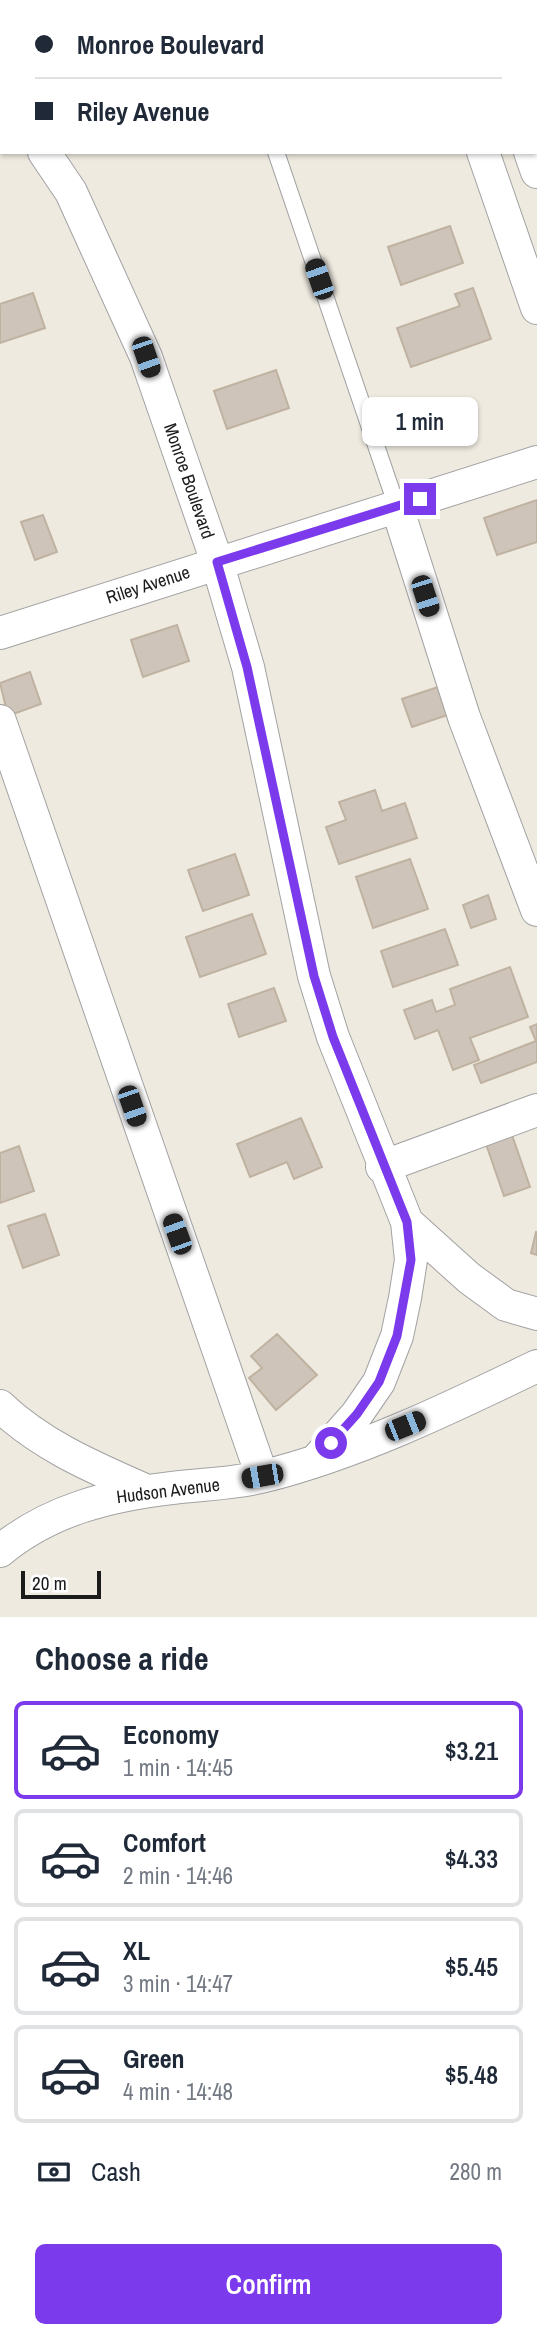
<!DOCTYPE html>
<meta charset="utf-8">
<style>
:root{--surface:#fff;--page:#f2f2f3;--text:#1f2937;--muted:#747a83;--line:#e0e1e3;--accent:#7c3aed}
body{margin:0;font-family:"Archivo Narrow",sans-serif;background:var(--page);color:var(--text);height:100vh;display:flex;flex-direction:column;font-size:26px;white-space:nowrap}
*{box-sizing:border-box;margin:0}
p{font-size:23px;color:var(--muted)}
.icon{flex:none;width:38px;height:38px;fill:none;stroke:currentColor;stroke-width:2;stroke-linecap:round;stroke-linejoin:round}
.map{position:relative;height:1617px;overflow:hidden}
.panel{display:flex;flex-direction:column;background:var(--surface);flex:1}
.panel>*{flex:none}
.banner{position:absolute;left:0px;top:0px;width:537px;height:154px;box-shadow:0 2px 5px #0004;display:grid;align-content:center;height:154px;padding:0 35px;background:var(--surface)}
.scale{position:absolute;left:21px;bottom:18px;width:80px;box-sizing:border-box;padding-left:7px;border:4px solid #1b1b1b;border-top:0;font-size:19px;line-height:24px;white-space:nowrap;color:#1b1b1b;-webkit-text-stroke:5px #fff;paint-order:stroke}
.end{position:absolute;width:32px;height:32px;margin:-16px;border:9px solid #7c3aed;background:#fff;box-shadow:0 0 0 4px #fff}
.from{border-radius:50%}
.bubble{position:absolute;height:49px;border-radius:10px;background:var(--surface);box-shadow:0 2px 5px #0004;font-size:23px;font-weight:600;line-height:49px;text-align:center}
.car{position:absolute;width:21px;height:42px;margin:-21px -10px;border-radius:9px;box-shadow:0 0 5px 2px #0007;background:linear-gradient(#222 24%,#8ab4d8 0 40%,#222 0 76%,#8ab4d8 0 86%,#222 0)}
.banner b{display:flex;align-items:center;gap:24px;height:66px;font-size:26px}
.banner b+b{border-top:2px solid var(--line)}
.banner i{width:18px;height:18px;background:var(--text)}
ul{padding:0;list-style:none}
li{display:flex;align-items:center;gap:21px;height:98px;margin:0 14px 10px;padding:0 21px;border:4px solid var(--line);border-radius:10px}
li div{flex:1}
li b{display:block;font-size:26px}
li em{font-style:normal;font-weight:600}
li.selected{border-color:var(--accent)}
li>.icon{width:63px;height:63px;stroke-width:1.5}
h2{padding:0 35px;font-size:32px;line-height:84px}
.pay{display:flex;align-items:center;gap:18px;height:77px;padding:0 35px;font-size:26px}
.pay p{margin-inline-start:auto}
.button{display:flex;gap:14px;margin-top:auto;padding:14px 35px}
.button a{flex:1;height:80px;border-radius:10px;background:var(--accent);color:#fff;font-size:28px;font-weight:600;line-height:80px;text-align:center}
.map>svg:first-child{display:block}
</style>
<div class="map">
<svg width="537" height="1617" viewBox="0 0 537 1617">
<rect width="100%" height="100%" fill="#eeeae0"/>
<path fill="#cec4b9" stroke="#c0b2a1" stroke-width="2" d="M450,226L463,263L401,285L388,247Z
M473,288L491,339L411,367L397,328L460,306L455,294Z
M33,293L45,328L0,343V304Z
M276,370L289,408L227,429L214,391Z
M537,500V542L497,555L484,518Z
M43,515L57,552L35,560L21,522Z
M177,625L189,661L143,677L131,640Z
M30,672L41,704L8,716L0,683Z
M447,684L456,712L412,727L402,699Z
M375,790L382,811L405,803L417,838L339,864L326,827L346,820L339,802Z
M235,854L249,895L203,911L188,870Z
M410,859L428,909L373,928L356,877Z
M488,895L496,919L471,928L463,905Z
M252,914L266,954L200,977L186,937Z
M445,929L458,965L393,987L381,951Z
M510,967L528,1017L470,1038L479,1060L453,1070L438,1030L415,1039L404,1010L432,1000L436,1012L455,1005L450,989Z
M274,988L286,1021L239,1037L228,1004Z
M537,1024V1062L481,1083L474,1065L536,1041L530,1027Z
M301,1118L322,1167L294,1179L287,1162L250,1177L237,1144Z
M512,1135L530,1187L504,1196L486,1144Z
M19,1146L34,1191L0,1203V1153Z
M45,1214L59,1255L23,1268L8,1226Z
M536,1232H537V1255L531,1253Z
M277,1334L317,1375L276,1410L249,1378L262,1368L251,1356Z"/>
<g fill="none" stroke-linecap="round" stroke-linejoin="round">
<g stroke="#a2a2a2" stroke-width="18">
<path id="lane" d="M224,0L225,2
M276,152L397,507"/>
</g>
<g stroke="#a2a2a2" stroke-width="34">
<path id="street" d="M429,0L430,2
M477,0L478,2
M114,2L116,0
M0,87L2,90
M44,152L71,192L146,357L217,562L248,667L314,976L333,1037L407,1222L411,1260L405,1298L397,1336L379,1382L357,1414L318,1458
M483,152L537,308
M530,152L537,172
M397,507L464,717L537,910
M0,633L537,462
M0,721L262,1476
M382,1167L537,1110
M407,1222L469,1278L506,1305L537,1314
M0,1406C42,1446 95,1468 147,1491
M0,1551C49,1510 110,1495 172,1488C202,1484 231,1484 261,1477C355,1454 450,1408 537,1366"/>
</g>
<use href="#lane" stroke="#fff" stroke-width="16"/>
<use href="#street" stroke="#fff" stroke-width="32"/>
</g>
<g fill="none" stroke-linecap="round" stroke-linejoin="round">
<path stroke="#7c3aed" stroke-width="9" d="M331,1443L357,1414L379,1382L397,1336L411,1260L407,1222L333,1037L314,976L247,667L217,562L420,499"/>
</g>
<g text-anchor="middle" stroke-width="5" stroke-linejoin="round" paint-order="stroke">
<g font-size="18" fill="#1b1b1b" stroke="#fff">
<text transform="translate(189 481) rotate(71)" y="6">Monroe Boulevard</text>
<text transform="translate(148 585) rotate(-18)" y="6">Riley Avenue</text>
<text transform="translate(168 1491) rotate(-7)" y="6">Hudson Avenue</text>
</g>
</g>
</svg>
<div class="scale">20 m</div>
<i class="end from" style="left:331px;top:1443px"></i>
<i class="end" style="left:420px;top:499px"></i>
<div class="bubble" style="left:362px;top:397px;width:116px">1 min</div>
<i class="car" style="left:319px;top:279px;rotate:341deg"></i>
<i class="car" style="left:146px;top:357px;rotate:161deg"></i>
<i class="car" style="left:425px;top:596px;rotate:162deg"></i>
<i class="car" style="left:132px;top:1106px;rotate:161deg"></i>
<i class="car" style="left:177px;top:1234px;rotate:340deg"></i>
<i class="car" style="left:405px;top:1426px;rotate:68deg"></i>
<i class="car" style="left:262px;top:1476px;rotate:260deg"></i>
<div class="banner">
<b><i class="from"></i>Monroe Boulevard</b>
<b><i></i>Riley Avenue</b>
</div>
</div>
<section class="panel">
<h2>Choose a ride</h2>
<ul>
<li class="selected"><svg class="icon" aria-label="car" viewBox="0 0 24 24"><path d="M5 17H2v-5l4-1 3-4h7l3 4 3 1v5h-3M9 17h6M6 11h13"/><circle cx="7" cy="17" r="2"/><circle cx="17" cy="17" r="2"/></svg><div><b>Economy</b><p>1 min · 14:45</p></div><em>$3.21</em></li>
<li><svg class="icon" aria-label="car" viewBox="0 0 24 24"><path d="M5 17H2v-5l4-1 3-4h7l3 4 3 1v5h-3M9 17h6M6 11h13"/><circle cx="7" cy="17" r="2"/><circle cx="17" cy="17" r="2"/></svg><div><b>Comfort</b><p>2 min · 14:46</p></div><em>$4.33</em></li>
<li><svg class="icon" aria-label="car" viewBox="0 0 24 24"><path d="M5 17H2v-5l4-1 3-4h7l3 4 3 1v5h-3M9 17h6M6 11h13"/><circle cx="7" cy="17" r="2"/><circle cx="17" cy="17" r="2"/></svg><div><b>XL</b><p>3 min · 14:47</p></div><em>$5.45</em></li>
<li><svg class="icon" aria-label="car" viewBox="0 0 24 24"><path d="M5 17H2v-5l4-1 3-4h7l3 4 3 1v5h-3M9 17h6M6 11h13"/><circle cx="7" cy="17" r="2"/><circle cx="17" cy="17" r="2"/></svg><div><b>Green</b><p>4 min · 14:48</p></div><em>$5.48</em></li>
</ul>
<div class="pay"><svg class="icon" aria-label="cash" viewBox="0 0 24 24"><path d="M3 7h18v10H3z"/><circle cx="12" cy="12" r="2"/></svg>Cash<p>280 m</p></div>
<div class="button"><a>Confirm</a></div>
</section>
